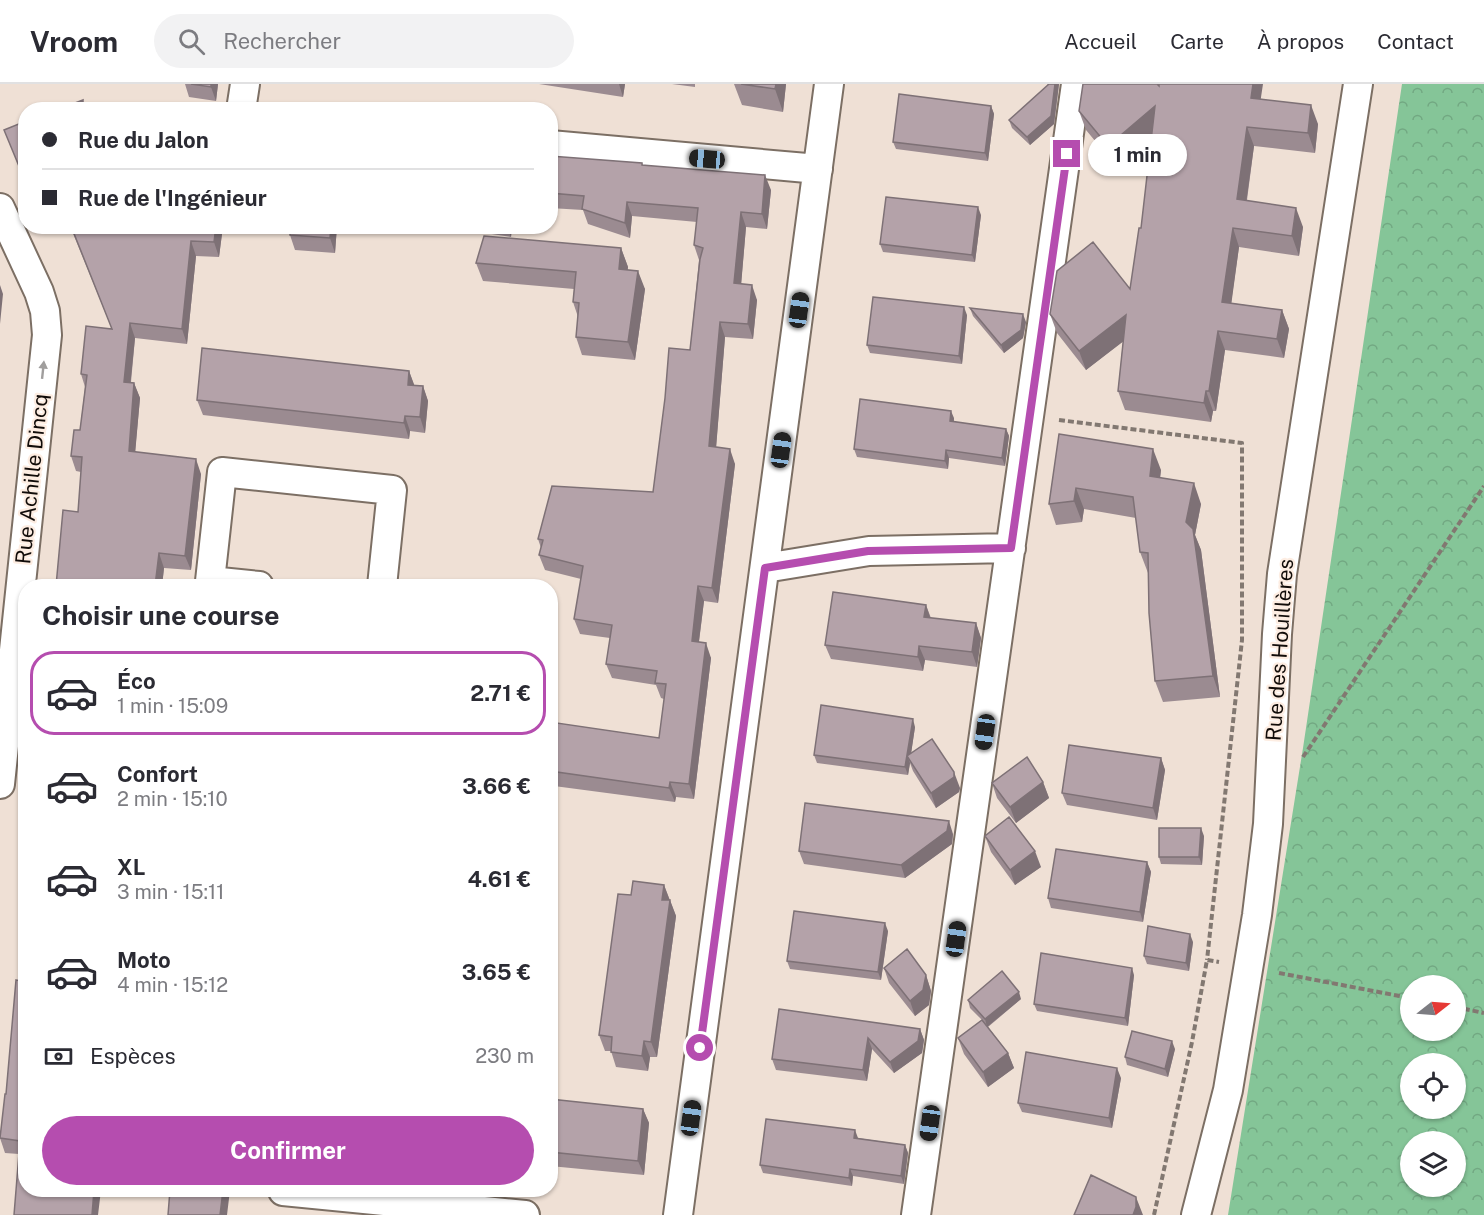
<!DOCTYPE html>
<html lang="fr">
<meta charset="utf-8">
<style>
:root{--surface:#fff;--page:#f2f2f3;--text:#2b2b33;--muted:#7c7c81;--line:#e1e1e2;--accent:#b54daf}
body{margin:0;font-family:"Public Sans",sans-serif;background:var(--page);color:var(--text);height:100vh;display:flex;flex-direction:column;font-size:22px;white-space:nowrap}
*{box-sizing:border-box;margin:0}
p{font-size:20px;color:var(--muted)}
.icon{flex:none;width:33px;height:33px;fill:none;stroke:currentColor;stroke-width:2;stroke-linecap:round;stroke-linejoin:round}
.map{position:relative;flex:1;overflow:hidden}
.side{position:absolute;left:18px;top:495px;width:540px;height:618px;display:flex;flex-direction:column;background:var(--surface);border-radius:24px;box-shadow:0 2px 4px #0004}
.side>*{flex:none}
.top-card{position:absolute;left:18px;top:18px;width:540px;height:132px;border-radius:24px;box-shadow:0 2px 4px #0004;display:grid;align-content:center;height:132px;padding:0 24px;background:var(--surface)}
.needle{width:39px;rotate:73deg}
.fabs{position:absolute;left:1400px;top:891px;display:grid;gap:12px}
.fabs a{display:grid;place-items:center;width:66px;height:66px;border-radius:50%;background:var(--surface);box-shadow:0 2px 4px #0004;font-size:30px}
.end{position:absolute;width:27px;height:27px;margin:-14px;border:8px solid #b54daf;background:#fff;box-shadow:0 0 0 3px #fff}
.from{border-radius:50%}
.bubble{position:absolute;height:42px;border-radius:21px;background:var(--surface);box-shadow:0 2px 4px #0004;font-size:20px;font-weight:700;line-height:42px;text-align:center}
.car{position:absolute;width:18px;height:36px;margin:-18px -9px;border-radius:8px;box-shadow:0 0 4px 2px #0007;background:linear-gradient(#222 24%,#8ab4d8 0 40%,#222 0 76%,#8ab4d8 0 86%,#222 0)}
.top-card b{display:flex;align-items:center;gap:21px;height:57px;font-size:22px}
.top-card b+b{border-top:2px solid var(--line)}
.top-card i{width:15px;height:15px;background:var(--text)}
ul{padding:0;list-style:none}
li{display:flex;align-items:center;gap:18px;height:84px;margin:0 12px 9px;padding:0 12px;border:3px solid transparent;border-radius:24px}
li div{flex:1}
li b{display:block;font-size:22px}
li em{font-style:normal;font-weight:700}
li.on{border-color:var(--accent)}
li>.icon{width:54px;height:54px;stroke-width:1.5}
h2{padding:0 24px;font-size:27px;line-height:72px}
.pay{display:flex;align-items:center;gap:15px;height:66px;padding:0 24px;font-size:22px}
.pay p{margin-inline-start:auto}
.primary-button{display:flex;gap:12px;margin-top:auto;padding:12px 24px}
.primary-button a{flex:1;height:69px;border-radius:36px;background:var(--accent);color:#fff;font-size:24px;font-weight:700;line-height:69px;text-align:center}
header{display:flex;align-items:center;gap:36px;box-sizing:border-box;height:84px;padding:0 30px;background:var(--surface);border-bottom:2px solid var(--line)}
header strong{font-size:28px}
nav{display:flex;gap:33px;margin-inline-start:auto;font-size:21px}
.search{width:420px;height:54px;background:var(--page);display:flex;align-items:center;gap:15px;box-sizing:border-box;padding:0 21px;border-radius:33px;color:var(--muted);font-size:22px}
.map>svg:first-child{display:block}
</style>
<header>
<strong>Vroom</strong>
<div class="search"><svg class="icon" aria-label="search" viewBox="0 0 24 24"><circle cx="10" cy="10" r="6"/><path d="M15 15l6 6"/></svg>Rechercher</div>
<nav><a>Accueil</a><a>Carte</a><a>À propos</a><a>Contact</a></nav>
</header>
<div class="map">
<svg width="1484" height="1131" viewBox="0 0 1484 1131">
<defs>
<pattern id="park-crowns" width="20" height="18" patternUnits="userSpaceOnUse" patternTransform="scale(1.5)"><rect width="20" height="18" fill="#85c598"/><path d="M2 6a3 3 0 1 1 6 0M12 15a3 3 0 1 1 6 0" fill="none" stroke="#72a882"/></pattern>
</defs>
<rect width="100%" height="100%" fill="#efe0d5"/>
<path fill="url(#park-crowns)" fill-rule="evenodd" d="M1402,0H1484V1131H1228L1303,664ZM1410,902H1455V946H1410ZM1410,980H1455V1024H1410ZM1410,1058H1455V1102H1410Z"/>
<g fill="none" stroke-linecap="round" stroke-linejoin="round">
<g stroke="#7c6f64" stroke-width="32">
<path id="street" d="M241,26L245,0
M550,61L818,85
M0,124L39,208L45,227L47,251L0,700
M765,484L869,467L1011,464
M259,502L210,497L222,388L392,406L382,502
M283,1107L525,1131
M678,1131L829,0
M916,1131L1076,0
M1196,1131L1228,1006L1257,831L1268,740L1277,550L1282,490L1358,0"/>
</g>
<path stroke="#827871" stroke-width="4" stroke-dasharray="6 3" stroke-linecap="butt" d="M1059,336L1242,359V556L1207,876
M1303,673L1484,402
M1279,889L1410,914
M1455,923L1484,929
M1154,1131L1192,958L1207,876L1219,878"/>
<use href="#street" stroke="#fff" stroke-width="28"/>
</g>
<path fill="#9b8b91" d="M185,0H218L216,17L189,13Z
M539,0H625L623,13Z
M672,0H695V3Z
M734,0H786L783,28L742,21Z
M1047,0H1059L1054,40L1030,61L1012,44L1009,36L1048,1Z
M1159,2L1260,15L1318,40L1315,69L1254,62L1247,116L1303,143L1299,172L1239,163L1231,219L1282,226L1289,245L1284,274L1225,266L1216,327H1213L1211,338L1125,326L1118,307L1123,257L1086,286L1057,249L1050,230L1130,205L1141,144L1152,50L1115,81L1086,46L1079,27Z
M991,22L994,30L988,77L896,65L893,58Z
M26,37V99L4,46Z
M550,72L642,79L643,81L771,106L767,145L746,143L741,200L757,216L753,255L725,253L716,363L735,380L718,519L704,517L699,558L711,574L694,715L676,713L675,718L554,702L550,692V677L659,654L664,615L661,614L656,601L612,594L606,580L610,554L580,550L574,535L581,495L545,486L539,471L541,464L538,455L653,408L690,266L699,176L694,161L697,138L632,132L630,154L588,140L583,126L550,124Z
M981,131L975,178L883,168L880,160Z
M70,142H223L219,173L196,172L187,260L135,254L131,298L134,299L140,314L135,368L201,390L191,486L164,484L162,502H56L78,428L81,388L76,387L71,372L80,346L85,303L81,290L112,245Z
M337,142L335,169L295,166L290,151Z
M475,142H512L511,153L478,148Z
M621,164L628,183L627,186L645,205L635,276L582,271L576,253L578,233L573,218L574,205L483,197L476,179Z
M970,224L1026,238L1023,254L1004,269L973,232Z
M967,231L962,280L870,269L867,261Z
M409,287L414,301L423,302L428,317L425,349L410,347L409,355L203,331L197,316Z
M954,334V338L1006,345L1009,352L1005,382L949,374L948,385L857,373L854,365Z
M1059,350L1161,386L1160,393L1201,420L1195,451L1201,466L1220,613L1163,618L1155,597L1148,489L1140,468L1136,434L1084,425L1082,438L1056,441L1049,420Z
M926,521L931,534L976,539L981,554L977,583L925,576L923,587L831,575L825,561Z
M915,643L911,669L960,704L959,708L936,724L913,687L910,679L908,691L817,679L814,671Z
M1161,674L1165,686L1157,736L1067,721L1062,709Z
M1043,698L1049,714L1016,739L997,714L992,699Z
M953,750L952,760L905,794L804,780L799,767Z
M985,752L1041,783L1015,801L991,768Z
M1204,752L1202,781L1161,780L1159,773Z
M1147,778L1151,788L1143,838L1051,824L1048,814Z
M664,801L676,832L657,973H650L648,987L616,983L611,967H605L599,951L631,811Z
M26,807V857L21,845Z
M888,847L881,896L790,885L787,877Z
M1193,858L1189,887L1147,880L1144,872Z
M884,884L926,891L931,907L929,921L915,932L889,899Z
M1134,891L1128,942L1037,927L1034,920Z
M26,898V1106L19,1070L5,1069L0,1054L6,1010Z
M1021,915L988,943L1008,969L1014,984L988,1003L964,970L958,954L982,936L970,924L968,916Z
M779,925L920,945L924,956L922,969L894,989L872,965L867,997L776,986L772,975Z
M1175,965L1168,993L1127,981L1125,973Z
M1121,994L1112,1044L1022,1028L1018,1019Z
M550,1015L643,1025L649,1039L644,1091L550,1082Z
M858,1054L905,1061L908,1069L904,1100L853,1092L852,1102L763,1089L760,1081Z"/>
<path fill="#7e7176" d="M211,0H218L216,17L211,3Z
M619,0H625L623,13Z
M776,0H786L783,28L775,5Z
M1055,0H1059L1054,40L1030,61L1027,53Z
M1253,0H1263L1258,33L1251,14Z
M83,16L86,26H82Z
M1311,21L1318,40L1315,69L1308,49Z
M991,22L994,30L988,77L985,69Z
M1155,22L1162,41L1115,81L1108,62Z
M1247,43L1254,62L1244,134L1237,115Z
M765,91L771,106L767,145L762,130Z
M627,118L632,132L630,154L625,139Z
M978,123L981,131L975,178L972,171Z
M1296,124L1303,143L1299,172L1292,152Z
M741,128L746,143L740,214L734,199Z
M216,142H223L219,173L214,158Z
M331,142H337L335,169L330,154Z
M507,142H512L511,153Z
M1233,144L1239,163L1229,237L1222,218Z
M191,157L196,172L187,260L182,245Z
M621,164L628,183L626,203L619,185Z
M638,187L645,205L635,276L628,258Z
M0,201L3,210L0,240Z
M752,201L757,216L753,255L748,240Z
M964,223L967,231L962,280L959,272Z
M1282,226L1289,245L1284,274L1277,255Z
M1023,230L1026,238L1023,254L1004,269L1001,261Z
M1126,231L1133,250L1086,286L1079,267Z
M720,238L725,253L715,377L709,362Z
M130,239L135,254L129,313L124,298Z
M1218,247L1225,266L1216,327L1209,307Z
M409,287L415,303L408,301Z
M134,299L140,314L134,382L129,367Z
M423,302L428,317L425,349L420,333Z
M1206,307L1213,327L1211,338L1204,319Z
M951,327L954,334L953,345L950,337Z
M405,332L410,347L409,355L404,339Z
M1006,345L1009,352L1005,382L1002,374Z
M730,365L735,380L718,519L712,504Z
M1153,365L1161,386L1158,413L1150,392Z
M946,366L949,374L948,385L945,377Z
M196,375L201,390L191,486L185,472Z
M1194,399L1201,420L1195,451L1201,466L1220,613L1213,592L1186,438Z
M1076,404L1084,425L1082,438L1074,417Z
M159,469L164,484L162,502H155Z
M698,502L704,517L697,572L692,557Z
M926,521L931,536L924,533Z
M976,539L981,554L977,583L972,568Z
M706,559L711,574L694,715L689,700Z
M919,562L925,576L923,587L918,573Z
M913,635L915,643L910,677L907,672L910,679L908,691L905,683Z
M1161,674L1165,686L1157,736L1153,724Z
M954,688L960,704L959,708L936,724L931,709Z
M670,698L676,713L675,718L669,704Z
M1043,698L1049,714L1016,739L1010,723Z
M949,737L953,750L952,760L905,794L901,781Z
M1201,744L1204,752L1202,781L1199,773Z
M1035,767L1041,783L1015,801L1010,786Z
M1147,778L1151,788L1143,838L1140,828Z
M664,801L670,817L662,816Z
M670,816L676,832L657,973L651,958Z
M885,839L888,847L881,896L878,888Z
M1190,850L1193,858L1189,887L1186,879Z
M1132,884L1134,891L1128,942L1125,934Z
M926,891L931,907L929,921L915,932L910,917Z
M1019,908L1021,915L987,943L985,935Z
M920,945L924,956L922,969L894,989L890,978Z
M868,954L872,965L867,997L863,986Z
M644,957L650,973L648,987L642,972Z
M1172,957L1175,965L1168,993L1165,985Z
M1008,969L1014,984L988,1003L983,988Z
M1117,984L1121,994L1112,1044L1109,1034Z
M643,1025L649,1039L644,1091L638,1077Z
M855,1046L858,1054L857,1061L854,1054Z
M905,1061L908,1069L904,1100L901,1092Z
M850,1085L853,1092L852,1102L849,1094Z
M94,1106H101L98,1131H92Z
M223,1106H230L227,1131H220Z
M1136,1113L1143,1131H1133Z"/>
<path fill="#b4a2a9" stroke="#7e7176" stroke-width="1.5" d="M191,0H211V3Z
M741,0H776L775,5Z
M1049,0H1055L1051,32L1027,53L1009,36Z
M1083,0H1157L1159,2V0H1253L1251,14L1311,21L1308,49L1247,43L1237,115L1296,124L1292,152L1233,144L1222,218L1282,226L1277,255L1218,247L1209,307H1206L1204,319L1118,307L1126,231L1079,267L1050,230L1057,187L1093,158L1130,205L1139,144H1141L1155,22L1108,62L1079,27Z
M899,10L991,22L985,69L893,58Z
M83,16L82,26H57Z
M26,37V85L21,87L4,46Z
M550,72L642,79V81L765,91L762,130L741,128L734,199L752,201L748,240L720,238L709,362L730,365L712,504L698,502L692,557L706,559L689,700L670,698L669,704L550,687V677L557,639L659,654L666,600L655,599L657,587L606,580L612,541L574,535L583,482L539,471L543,456L538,455L552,402L653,408L665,314L669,264L690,266L700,175L703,164L694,161L698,124L627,118L625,139L582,125L584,112L550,109Z
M886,113L978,123L972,171L880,160Z
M71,142H216L214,158L191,157L182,245L130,239L124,298L134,299L129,367L196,375L185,472L159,469L155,502H56L63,426L78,428L82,373L71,372L74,346H80L87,291L81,290L86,242L112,245Z
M290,142H331L330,154L290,151Z
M484,152L621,164L619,185L638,187L628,258L576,253L579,219L573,218L576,188L476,179Z
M873,213L964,223L959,272L867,261Z
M970,224L1023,230L1021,246L1001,261Z
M202,264L409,287L408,301L423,302L420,333L405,332L404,339L197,316Z
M860,315L951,327L950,337L1006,345L1002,374L946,366L945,377L854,365Z
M1059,350L1153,365L1150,392L1194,399L1186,438L1193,445L1213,592L1155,597L1149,529L1148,469L1140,468L1133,413L1076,404L1074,417L1049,420Z
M427,499L442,502H426Z
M833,508L926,521L924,533L976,539L972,568L919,562L918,573L825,561Z
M821,621L913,635L905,683L814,671Z
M932,655L954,688V693L931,709L907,672Z
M1069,661L1161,674L1153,724L1062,709Z
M1027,673L1043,698L1010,723L992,699Z
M805,719L949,737L947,747L901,781L799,767Z
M1009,733L1035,767L1010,786L985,752Z
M1159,744H1201L1199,773H1159Z
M1056,765L1147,778L1140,828L1048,814Z
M633,797L664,801L662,816H670L651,958L644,957L642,972L611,968L612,953L599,951L618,810L631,811Z
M26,807V846L21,845Z
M794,827L885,839L878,888L787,877Z
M1148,842L1190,850L1186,879L1144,872Z
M907,865L926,891L923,906L910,917L884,884Z
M1041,869L1132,884L1125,934L1034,920Z
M1002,887L1019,908L985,935L968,916Z
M16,896L26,898V1106H94L92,1131H14L20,1057L0,1054L5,1010H6Z
M779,925L920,945L918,957L890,978L868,954L863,986L772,975Z
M982,936L1008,969L983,988L958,954Z
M1132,947L1172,957L1165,985L1125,973Z
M1026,968L1117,984L1109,1034L1018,1019Z
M550,1015L643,1025L638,1077L550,1068Z
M766,1035L855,1046L854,1054L905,1061L901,1092L850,1085L849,1094L760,1081Z
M1091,1091L1136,1113V1123L1133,1131H1074Z
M170,1106H223L220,1131H168Z"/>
<defs><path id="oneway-solid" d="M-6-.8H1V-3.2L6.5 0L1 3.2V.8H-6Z" transform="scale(1.5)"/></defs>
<use fill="#a09e9d" href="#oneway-solid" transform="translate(43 286) rotate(-84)"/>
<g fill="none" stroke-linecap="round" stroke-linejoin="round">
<path stroke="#b54daf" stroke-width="8" d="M700,964L765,484L868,467L1011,464L1067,70"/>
</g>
<g text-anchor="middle" stroke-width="4.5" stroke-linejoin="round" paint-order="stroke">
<g font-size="21" fill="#110c09" stroke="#fdede2">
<text transform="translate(32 395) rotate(-84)" y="7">Rue Achille Dincq</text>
<text transform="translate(1280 566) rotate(-86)" y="7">Rue des Houillères</text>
</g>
</g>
</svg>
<div class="fabs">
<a><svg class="needle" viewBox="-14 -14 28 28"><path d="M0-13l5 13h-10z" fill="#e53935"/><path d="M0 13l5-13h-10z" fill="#7c7c81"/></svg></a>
<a><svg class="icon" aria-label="locate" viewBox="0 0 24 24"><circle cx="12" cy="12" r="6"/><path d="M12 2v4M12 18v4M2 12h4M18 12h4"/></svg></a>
<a><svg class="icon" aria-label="layers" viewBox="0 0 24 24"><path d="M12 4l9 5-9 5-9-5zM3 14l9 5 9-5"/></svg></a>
</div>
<i class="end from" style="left:700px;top:964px"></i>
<i class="end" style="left:1067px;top:70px"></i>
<div class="bubble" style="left:1088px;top:50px;width:99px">1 min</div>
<i class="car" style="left:707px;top:75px;rotate:275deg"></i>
<i class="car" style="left:799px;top:226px;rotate:8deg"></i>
<i class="car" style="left:781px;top:366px;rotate:8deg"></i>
<i class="car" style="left:985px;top:648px;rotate:188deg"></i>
<i class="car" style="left:956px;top:855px;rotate:8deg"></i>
<i class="car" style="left:691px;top:1034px;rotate:8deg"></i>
<i class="car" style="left:930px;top:1039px;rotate:188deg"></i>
<div class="top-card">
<b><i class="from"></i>Rue du Jalon</b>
<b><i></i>Rue de l'Ingénieur</b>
</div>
<section class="side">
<h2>Choisir une course</h2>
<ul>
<li class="on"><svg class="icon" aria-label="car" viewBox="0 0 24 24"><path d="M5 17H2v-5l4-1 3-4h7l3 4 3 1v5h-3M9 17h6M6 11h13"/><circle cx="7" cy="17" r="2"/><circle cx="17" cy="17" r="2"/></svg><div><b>Éco</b><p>1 min · 15:09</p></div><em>2.71 €</em></li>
<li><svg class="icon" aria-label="car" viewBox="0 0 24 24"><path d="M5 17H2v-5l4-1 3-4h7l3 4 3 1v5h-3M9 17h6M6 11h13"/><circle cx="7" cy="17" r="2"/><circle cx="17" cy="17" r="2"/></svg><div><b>Confort</b><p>2 min · 15:10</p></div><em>3.66 €</em></li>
<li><svg class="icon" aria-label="car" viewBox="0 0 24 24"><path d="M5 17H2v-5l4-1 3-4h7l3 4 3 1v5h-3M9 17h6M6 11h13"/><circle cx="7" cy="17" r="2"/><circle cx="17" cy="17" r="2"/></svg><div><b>XL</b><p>3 min · 15:11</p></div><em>4.61 €</em></li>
<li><svg class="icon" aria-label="car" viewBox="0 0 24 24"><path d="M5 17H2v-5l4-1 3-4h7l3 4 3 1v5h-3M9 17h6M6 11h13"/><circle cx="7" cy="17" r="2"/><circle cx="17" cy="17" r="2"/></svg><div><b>Moto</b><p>4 min · 15:12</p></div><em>3.65 €</em></li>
</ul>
<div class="pay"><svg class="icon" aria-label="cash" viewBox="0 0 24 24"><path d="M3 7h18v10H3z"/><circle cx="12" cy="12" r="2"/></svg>Espèces<p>230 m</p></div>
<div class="primary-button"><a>Confirmer</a></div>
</section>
</div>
